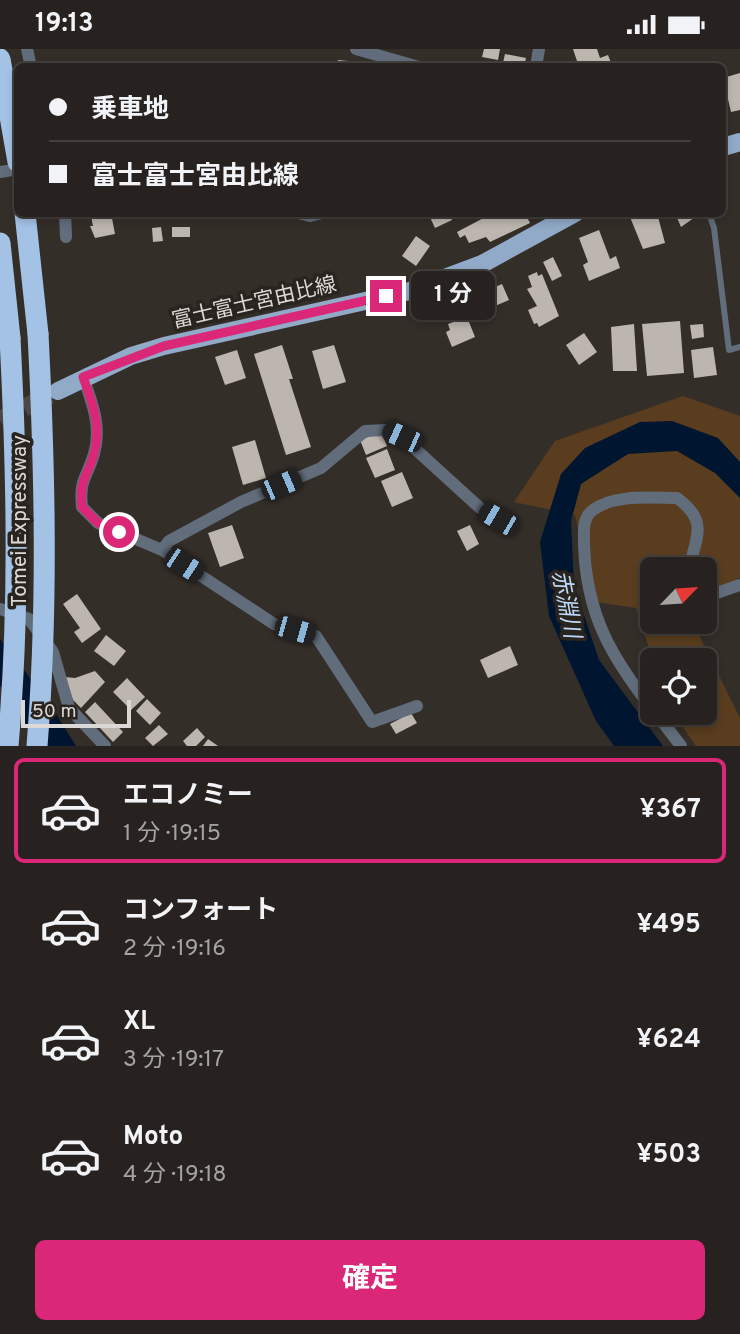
<!DOCTYPE html>
<html lang="ja">
<meta charset="utf-8">
<style>
:root{--surface:#27221f;--page:#332f2c;--text:#f1f3f6;--muted:#a4a4a4;--line:#433f3d;--accent:#db2777}
body{margin:0;font-family:Overpass,"Noto Sans JP",sans-serif;background:var(--page);color:var(--text);height:100vh;display:flex;flex-direction:column;font-size:26px;white-space:nowrap}
*{box-sizing:border-box;margin:0}
p{font-size:23px;color:var(--muted)}
.icon{flex:none;width:38px;height:38px;fill:none;stroke:currentColor;stroke-width:2;stroke-linecap:round;stroke-linejoin:round}
.map{position:relative;height:697px;overflow:hidden}
.panel{display:flex;flex-direction:column;background:var(--surface);flex:1}
.panel>*{flex:none}
.banner{position:absolute;left:14px;top:14px;width:712px;height:154px;border-radius:10px;box-shadow:0 4px 10px #0003,0 0 0 2px var(--line);display:grid;align-content:center;height:154px;padding:0 35px;background:var(--surface)}
.needle{width:46px;rotate:65deg}
.tools{position:absolute;left:640px;top:508px;display:grid;gap:14px}
.tools a{display:grid;place-items:center;width:77px;height:77px;border-radius:10px;background:var(--surface);box-shadow:0 4px 10px #0003,0 0 0 2px var(--line);font-size:35px}
.scale{position:absolute;left:21px;bottom:18px;width:110px;box-sizing:border-box;padding-left:7px;border:4px solid #dcd8d5;border-top:0;font-size:19px;line-height:24px;white-space:nowrap;color:#dcd8d5;-webkit-text-stroke:5px #2a241f;paint-order:stroke}
.end{position:absolute;width:32px;height:32px;margin:-16px;border:9px solid #db2777;background:#fff;box-shadow:0 0 0 4px #fff}
.from{border-radius:50%}
.bubble{position:absolute;height:49px;border-radius:10px;background:var(--surface);box-shadow:0 4px 10px #0003,0 0 0 2px var(--line);font-size:23px;font-weight:700;line-height:49px;text-align:center}
.car{position:absolute;width:21px;height:42px;margin:-21px -10px;border-radius:9px;box-shadow:0 0 5px 2px #0007;background:linear-gradient(#222 24%,#8ab4d8 0 40%,#222 0 76%,#8ab4d8 0 86%,#222 0)}
.banner b{display:flex;align-items:center;gap:24px;height:66px;font-size:26px}
.banner b+b{border-top:2px solid var(--line)}
.banner i{width:18px;height:18px;background:var(--text)}
ul{padding:12px 0 0;list-style:none}
li{display:flex;align-items:center;gap:21px;height:105px;margin:0 14px 10px;padding:0 21px;border:4px solid transparent;border-radius:10px}
li div{flex:1}
li b{display:block;font-size:26px}
li em{font-style:normal;font-weight:700}
li.selected{border-color:var(--accent)}
li>.icon{width:63px;height:63px;stroke-width:1.5}
.primary-button{display:flex;gap:14px;margin-top:auto;padding:14px 35px}
.primary-button a{flex:1;height:80px;border-radius:10px;background:var(--accent);color:#fff;font-size:28px;font-weight:700;line-height:80px;text-align:center}
.status{display:flex;justify-content:space-between;align-items:center;height:49px;padding:0 35px;background:var(--surface);direction:ltr}
.status svg{height:19px;fill:currentColor}
.map>svg:first-child{display:block}
</style>
<div class="status"><b>19:13</b><svg viewBox="0 0 49 12"><path d="M0 12V9h3v3zM5 12V6h3v6zM10 12V3h3v9zM15 12V0h3v12zM26 1h20v11H26zM47 4h2v5h-2z"/></svg></div>
<div class="map">
<svg width="740" height="697" viewBox="0 0 740 697">
<rect width="100%" height="100%" fill="#342e29"/>
<path fill="#593d1e" d="M683,347L740,367V528L705,559V520H653V572H692L740,669V697H696L672,663H705V611H653L636,559L595,553L575,466L514,453L555,392Z"/>
<path fill="#00152f" d="M672,372L718,389L740,413V449L715,424L677,402L628,405L581,435L571,472L574,536L599,611L663,697H614L596,672L549,567L540,493L561,425L585,399L640,373Z
M0,590L48,652L76,697H40L0,636Z"/>
<path fill="#bdb6af" d="M484,0H500L498,11L482,8Z
M573,0H597L600,9L608,6L611,14L604,18H579Z
M505,5L526,9L524,18H502Z
M338,11L359,13L358,18H337Z
M740,24V61L731,63L723,29Z
M86,164H111L115,185L95,189L90,177H93L91,167L86,168Z
M428,164H449L452,171L435,179Z
M493,164H525L530,174L490,193L486,188L469,194L465,186L460,189L457,183Z
M636,164H657L665,194L643,200L630,168Z
M675,164H701L681,178Z
M161,178L163,192L153,193L152,179Z
M172,178H190V188H172Z
M599,181L610,210L616,207L620,219L589,232L583,216L588,213L579,189Z
M416,187L430,197L416,217L402,207Z
M553,208L562,227L552,232L543,213Z
M537,223L538,227L542,225L559,267L539,278L537,274L534,275L528,261L537,257L527,240L532,238L528,227Z
M502,235L509,251L495,257L488,241Z
M460,243L466,260L439,270L433,253Z
M467,268L475,288L452,298L446,283L450,281L448,275Z
M680,272L684,324L647,327L642,275Z
M634,275L637,322H613L611,278Z
M703,275L704,288L692,290L690,276Z
M584,284L597,303L579,316L566,296Z
M282,296L293,330H289L311,398L286,406L254,305Z
M334,296L346,333L323,340L312,302Z
M713,298L717,326L694,329L691,301Z
M237,301L246,329L225,336L215,308Z
M381,383L387,397L366,406L360,391Z
M255,391L266,429L243,436L232,398Z
M387,400L395,421L375,429L366,409Z
M402,423L413,449L392,458L381,432Z
M232,476L244,509L220,518L208,484Z
M470,476L479,495L467,502L457,482Z
M77,545L101,580L82,594L74,583L80,579L63,555Z
M106,586L126,602L114,617L94,602Z
M510,597L518,616L488,629L480,611Z
M95,622L105,633L81,659L73,651L65,628L75,629Z
M127,629L145,648L131,661L113,643Z
M147,650L161,664L150,676L136,662Z
M95,653L123,683L113,693L85,663Z
M411,664L417,674L396,685L390,675Z
M159,676L168,685L153,697L145,689Z
M197,679L205,688L196,697H187L183,692Z
M208,690L218,697H203Z"/>
<g fill="none" stroke-linecap="round" stroke-linejoin="round">
<path stroke="#4d4843" stroke-width="18" stroke-dasharray="18 9" stroke-linecap="butt" d="M0,371L50,346"/>
<path stroke="#616d7b" stroke-width="6" d="M709,164L714,179L729,301L740,298"/>
<path stroke="#616d7b" stroke-width="12" d="M27,0L31,18
M356,0L419,18
M536,18L539,0
M0,123L18,120
M65,164L66,188
M298,164L310,167L322,164
M83,328C92,353 102,378 94,405C87,429 79,430 82,458L98,474L162,501L274,575L316,587L372,673L417,657
M162,501L169,492L241,453L321,419L365,382L387,381L402,388L480,459L498,470
M705,548L740,536
M0,560L29,570L53,603L69,659L105,697
M653,661C611,608 586,565 584,495C584,483 582,469 593,461C614,445 652,449 677,449C709,472 696,488 689,520
M655,663L681,697"/>
<path stroke="#90aac7" stroke-width="18" d="M723,98L740,93
M58,342L131,307L164,297L410,242L482,215L575,164"/>
<path stroke="#a3c2e5" stroke-width="21" d="M0,10L18,113
M25,164L38,285
M0,194L10,289"/>
<path stroke="#a3c2e5" stroke-width="21" d="M8,697C20,561 17,425 10,289
M37,697C48,560 45,422 38,285"/>
</g>
<g fill="none" stroke-linecap="round" stroke-linejoin="round">
<path stroke="#db2777" stroke-width="9" d="M119,483L98,474L82,458C79,430 87,429 94,405C102,377 92,353 83,328L164,297L386,247"/>
</g>
<g text-anchor="middle" stroke-width="7" stroke-linejoin="round" paint-order="stroke">
<g font-size="21" fill="#dcd8d5" stroke="#2a241f">
<text transform="translate(254 253) rotate(-13)" y="7">富士富士宮由比線</text>
<text transform="translate(19 472) rotate(-90)" y="7">Tomei Expressway</text>
</g>
<g font-size="23" font-style="italic" fill="#bcd9f9" stroke="#2a241f">
<text transform="translate(567 555) rotate(79)" y="8">赤淵川</text>
</g>
</g>
</svg>
<div class="tools">
<a><svg class="needle" viewBox="-14 -14 28 28"><path d="M0-13l5 13h-10z" fill="#e53935"/><path d="M0 13l5-13h-10z" fill="#a4a4a4"/></svg></a>
<a><svg class="icon" aria-label="locate" viewBox="0 0 24 24"><circle cx="12" cy="12" r="6"/><path d="M12 2v4M12 18v4M2 12h4M18 12h4"/></svg></a>
</div>
<div class="scale">50 m</div>
<i class="end from" style="left:119px;top:483px"></i>
<i class="end" style="left:386px;top:247px"></i>
<div class="bubble" style="left:411px;top:222px;width:84px">1 分</div>
<i class="car" style="left:402px;top:388px;rotate:294deg"></i>
<i class="car" style="left:281px;top:436px;rotate:67deg"></i>
<i class="car" style="left:498px;top:470px;rotate:300deg"></i>
<i class="car" style="left:184px;top:516px;rotate:123deg"></i>
<i class="car" style="left:295px;top:581px;rotate:106deg"></i>
<div class="banner">
<b><i class="from"></i>乗車地</b>
<b><i></i>富士富士宮由比線</b>
</div>
</div>
<section class="panel">
<ul>
<li class="selected"><svg class="icon" aria-label="car" viewBox="0 0 24 24"><path d="M5 17H2v-5l4-1 3-4h7l3 4 3 1v5h-3M9 17h6M6 11h13"/><circle cx="7" cy="17" r="2"/><circle cx="17" cy="17" r="2"/></svg><div><b>エコノミー</b><p>1 分 · 19:15</p></div><em>¥367</em></li>
<li><svg class="icon" aria-label="car" viewBox="0 0 24 24"><path d="M5 17H2v-5l4-1 3-4h7l3 4 3 1v5h-3M9 17h6M6 11h13"/><circle cx="7" cy="17" r="2"/><circle cx="17" cy="17" r="2"/></svg><div><b>コンフォート</b><p>2 分 · 19:16</p></div><em>¥495</em></li>
<li><svg class="icon" aria-label="car" viewBox="0 0 24 24"><path d="M5 17H2v-5l4-1 3-4h7l3 4 3 1v5h-3M9 17h6M6 11h13"/><circle cx="7" cy="17" r="2"/><circle cx="17" cy="17" r="2"/></svg><div><b>XL</b><p>3 分 · 19:17</p></div><em>¥624</em></li>
<li><svg class="icon" aria-label="car" viewBox="0 0 24 24"><path d="M5 17H2v-5l4-1 3-4h7l3 4 3 1v5h-3M9 17h6M6 11h13"/><circle cx="7" cy="17" r="2"/><circle cx="17" cy="17" r="2"/></svg><div><b>Moto</b><p>4 分 · 19:18</p></div><em>¥503</em></li>
</ul>
<div class="primary-button"><a>確定</a></div>
</section>
